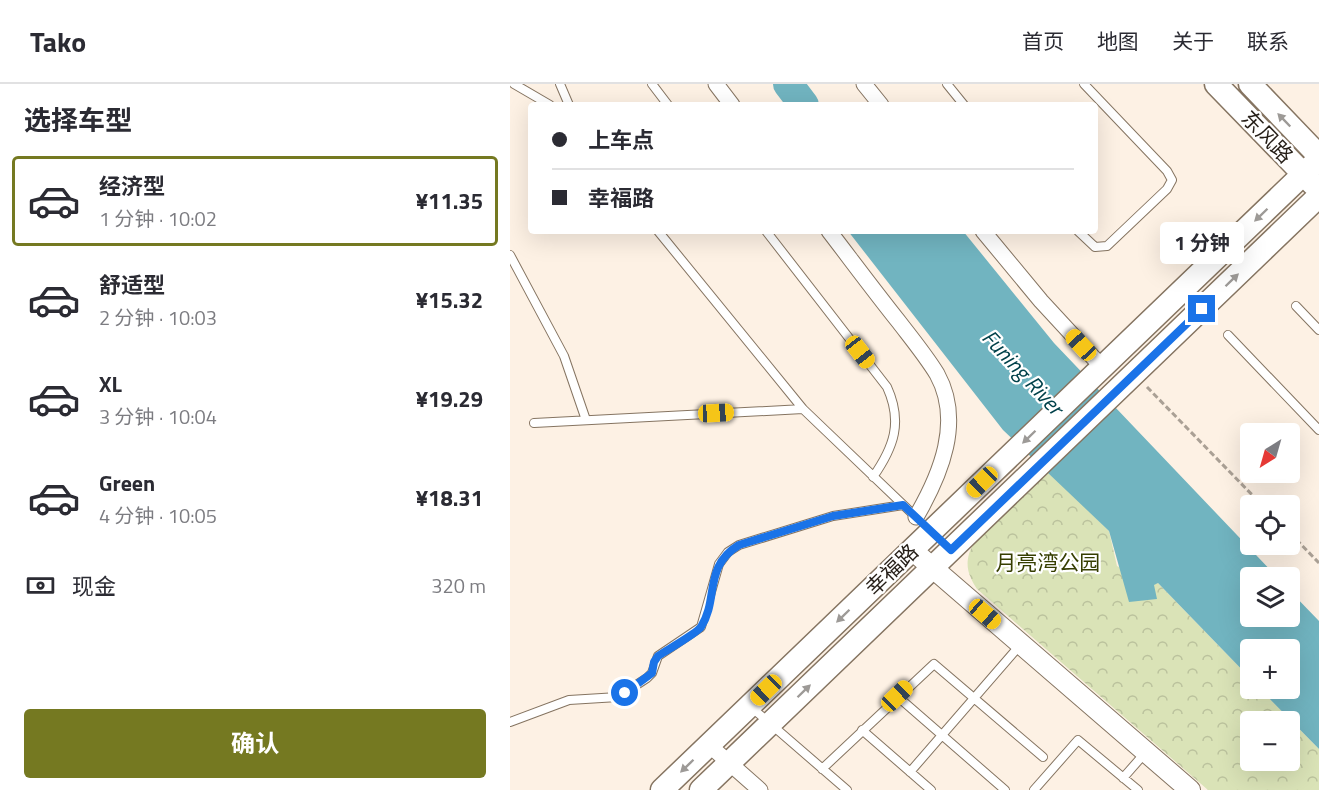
<!DOCTYPE html>
<html lang="zh">
<meta charset="utf-8">
<style>
:root{--surface:#fff;--page:#f2f2f3;--text:#2b2b33;--muted:#7c7c81;--line:#e1e1e2;--accent:#757921}
body{margin:0;font-family:"Titillium Web","Noto Sans SC",sans-serif;background:var(--page);color:var(--text);height:100vh;display:flex;flex-direction:column;font-size:22px;white-space:nowrap}
*{box-sizing:border-box;margin:0}
p{font-size:20px;color:var(--muted)}
.icon{flex:none;width:33px;height:33px;fill:none;stroke:currentColor;stroke-width:2;stroke-linecap:round;stroke-linejoin:round}
.map{position:relative;flex:1;overflow:hidden}
.side{display:flex;flex-direction:column;background:var(--surface);width:510px}
.side>*{flex:none}
.guide{position:absolute;left:18px;top:18px;width:570px;height:132px;border-radius:6px;box-shadow:0 6px 24px #0002;display:grid;align-content:center;height:132px;padding:0 24px;background:var(--surface)}
.needle{width:39px;rotate:217deg}
.controls{position:absolute;left:730px;top:339px;display:grid;gap:12px}
.controls a{display:grid;place-items:center;width:60px;height:60px;border-radius:6px;background:var(--surface);box-shadow:0 6px 24px #0002;font-size:30px}
.end{position:absolute;width:27px;height:27px;margin:-14px;border:8px solid #1a73e8;background:#fff;box-shadow:0 0 0 3px #fff}
.from{border-radius:50%}
.bubble{position:absolute;height:42px;border-radius:6px;background:var(--surface);box-shadow:0 6px 24px #0002;font-size:20px;font-weight:700;line-height:42px;text-align:center}
.car{position:absolute;width:18px;height:36px;margin:-18px -9px;border-radius:8px;box-shadow:0 0 4px 2px #0007;background:linear-gradient(#f5c518 24%,#345 0 40%,#f5c518 0 76%,#345 0 86%,#f5c518 0)}
.guide b{display:flex;align-items:center;gap:21px;height:57px;font-size:22px}
.guide b+b{border-top:2px solid var(--line)}
.guide i{width:15px;height:15px;background:var(--text)}
ul{padding:0;list-style:none}
li{display:flex;align-items:center;gap:18px;height:90px;margin:0 12px 9px;padding:0 12px;border:3px solid transparent;border-radius:6px}
li div{flex:1}
li b{display:block;font-size:22px}
li em{font-style:normal;font-weight:700}
li.selected{border-color:var(--accent)}
li>.icon{width:54px;height:54px;stroke-width:1.5}
h2{padding:0 24px;font-size:27px;line-height:72px}
.pay{display:flex;align-items:center;gap:15px;height:66px;padding:0 24px;font-size:22px}
.pay p{margin-inline-start:auto}
.action{display:flex;gap:12px;margin-top:auto;padding:12px 24px}
.action a{flex:1;height:69px;border-radius:6px;background:var(--accent);color:#fff;font-size:24px;font-weight:700;line-height:69px;text-align:center}
header{display:flex;align-items:center;gap:36px;box-sizing:border-box;height:84px;padding:0 30px;background:var(--surface);border-bottom:2px solid var(--line)}
header strong{font-size:28px}
nav{display:flex;gap:33px;margin-inline-start:auto;font-size:21px}
main{display:flex;flex:1;min-height:0}
.map>svg:first-child{display:block}
</style>
<header>
<strong>Tako</strong>
<nav><a>首页</a><a>地图</a><a>关于</a><a>联系</a></nav>
</header>
<main>
<section class="side">
<h2>选择车型</h2>
<ul>
<li class="selected"><svg class="icon" aria-label="car" viewBox="0 0 24 24"><path d="M5 17H2v-5l4-1 3-4h7l3 4 3 1v5h-3M9 17h6M6 11h13"/><circle cx="7" cy="17" r="2"/><circle cx="17" cy="17" r="2"/></svg><div><b>经济型</b><p>1 分钟 · 10:02</p></div><em>¥11.35</em></li>
<li><svg class="icon" aria-label="car" viewBox="0 0 24 24"><path d="M5 17H2v-5l4-1 3-4h7l3 4 3 1v5h-3M9 17h6M6 11h13"/><circle cx="7" cy="17" r="2"/><circle cx="17" cy="17" r="2"/></svg><div><b>舒适型</b><p>2 分钟 · 10:03</p></div><em>¥15.32</em></li>
<li><svg class="icon" aria-label="car" viewBox="0 0 24 24"><path d="M5 17H2v-5l4-1 3-4h7l3 4 3 1v5h-3M9 17h6M6 11h13"/><circle cx="7" cy="17" r="2"/><circle cx="17" cy="17" r="2"/></svg><div><b>XL</b><p>3 分钟 · 10:04</p></div><em>¥19.29</em></li>
<li><svg class="icon" aria-label="car" viewBox="0 0 24 24"><path d="M5 17H2v-5l4-1 3-4h7l3 4 3 1v5h-3M9 17h6M6 11h13"/><circle cx="7" cy="17" r="2"/><circle cx="17" cy="17" r="2"/></svg><div><b>Green</b><p>4 分钟 · 10:05</p></div><em>¥18.31</em></li>
</ul>
<div class="pay"><svg class="icon" aria-label="cash" viewBox="0 0 24 24"><path d="M3 7h18v10H3z"/><circle cx="12" cy="12" r="2"/></svg>现金<p>320 m</p></div>
<div class="action"><a>确认</a></div>
</section>
<div class="map">
<svg width="809" height="706" viewBox="0 0 809 706">
<defs>
<pattern id="forest-crowns" width="20" height="18" patternUnits="userSpaceOnUse" patternTransform="scale(1.5)"><rect width="20" height="18" fill="#dae3b7"/><path d="M2 6a3 3 0 1 1 6 0M12 15a3 3 0 1 1 6 0" fill="none" stroke="#bbc29d"/></pattern>
</defs>
<rect width="100%" height="100%" fill="#fdf1e4"/>
<path fill="url(#forest-crowns)" fill-rule="evenodd" d="M538,386L599,447L607,482L644,500L648,499L741,595V604L750,605L809,665V706H698L467,505C460,494 455,484 459,470C466,446 518,405 538,386ZM741,638H780V676H741Z"/>
<path fill="#71b4c0" d="M338,147H453L544,259L767,493L741,494V532H780V507L809,537V665L750,605L780,604V566H741V595L648,499L644,501L647,515L619,518L599,447L493,346Z"/>
<g fill="none" stroke-linecap="round" stroke-linejoin="round">
<path stroke="#71b4c0" stroke-width="30" d="M278,0L294,21"/>
<g stroke="#857461" stroke-width="10">
<path id="service" d="M4,0L40,21
M50,0L59,21
M142,0L158,21
M437,0L454,21
M148,147L293,325L408,435
M256,147L377,303C393,338 384,363 363,393
M568,147L585,163L597,162L657,105L662,96L657,87L574,0
M0,171L54,272L76,336
M786,222L809,246
M718,251L809,346
M24,339L293,325
M387,612L495,706
M241,623L337,706
M0,638L59,616L108,613L137,594L142,589L148,572L191,543L209,480L218,468L229,461L323,432L393,421
M352,646L421,706
M312,685L424,580L533,673
M400,688L511,560
M613,694L635,669
M524,706L568,656L628,706"/>
</g>
<g stroke="#857461" stroke-width="17">
<path id="minor" d="M206,0L222,21
M354,0L371,21
M319,147C342,177 365,208 389,238C402,255 416,272 427,290C453,337 431,390 406,433
M473,147L531,217L592,283
M199,661L250,706"/>
</g>
<g stroke="#857461" stroke-width="22">
<path id="tertiary" d="M402,466L680,706"/>
</g>
<g stroke="#857461" stroke-width="25">
<path id="secondary" d="M706,0L803,100
M740,0L809,72
M152,706L809,75
M191,706L809,112"/>
</g>
<path stroke="#aaa095" stroke-width="3" stroke-dasharray="6 3" stroke-linecap="butt" d="M637,303L753,422
M780,449L809,479"/>
<use href="#service" stroke="#fff" stroke-width="8"/>
<use href="#minor" stroke="#fff" stroke-width="15"/>
<use href="#tertiary" stroke="#fff" stroke-width="20"/>
<use href="#secondary" stroke="#fff" stroke-width="22"/>
</g>
<defs><path id="oneway-solid" d="M-6-.8H1V-3.2L6.5 0L1 3.2V.8H-6Z" transform="scale(1.5)"/></defs>
<g fill="#9d9a97">
<use href="#oneway-solid" transform="translate(774 36) rotate(-134)"/>
<use href="#oneway-solid" transform="translate(751 131) rotate(136)"/>
<use href="#oneway-solid" transform="translate(722 196) rotate(-44)"/>
<use href="#oneway-solid" transform="translate(519 353) rotate(136)"/>
<use href="#oneway-solid" transform="translate(333 532) rotate(136)"/>
<use href="#oneway-solid" transform="translate(294 607) rotate(-44)"/>
<use href="#oneway-solid" transform="translate(177 682) rotate(136)"/>
</g>
<g fill="none" stroke-linecap="round" stroke-linejoin="round">
<path stroke="#1a73e8" stroke-width="8" d="M115,609L142,589L144,578L148,572C157,566 187,549 191,543C209,515 193,483 229,461L323,432L393,421L441,466L692,225"/>
</g>
<g text-anchor="middle" stroke-width="4.5" stroke-linejoin="round" paint-order="stroke">
<g font-size="21" fill="#251e17" stroke="#fff">
<text transform="translate(757 53) rotate(46)" y="7">东风路</text>
<text transform="translate(382 486) rotate(-44)" y="7">幸福路</text>
</g>
<g font-size="21" fill="#363e00" stroke="#fff">
<text x="538" y="486">月亮湾公园</text>
</g>
<g font-size="22" font-style="italic" fill="#00414a" stroke="#fff">
<text transform="translate(513 288) rotate(47)" y="8">Funing River</text>
</g>
</g>
</svg>
<div class="controls">
<a><svg class="needle" viewBox="-14 -14 28 28"><path d="M0-13l5 13h-10z" fill="#e53935"/><path d="M0 13l5-13h-10z" fill="#7c7c81"/></svg></a>
<a><svg class="icon" aria-label="locate" viewBox="0 0 24 24"><circle cx="12" cy="12" r="6"/><path d="M12 2v4M12 18v4M2 12h4M18 12h4"/></svg></a>
<a><svg class="icon" aria-label="layers" viewBox="0 0 24 24"><path d="M12 4l9 5-9 5-9-5zM3 14l9 5 9-5"/></svg></a>
<a>+</a>
<a>−</a>
</div>
<i class="end from" style="left:115px;top:609px"></i>
<i class="end" style="left:692px;top:225px"></i>
<div class="bubble" style="left:650px;top:138px;width:84px">1 分钟</div>
<i class="car" style="left:571px;top:261px;rotate:317deg"></i>
<i class="car" style="left:350px;top:268px;rotate:142deg"></i>
<i class="car" style="left:206px;top:329px;rotate:87deg"></i>
<i class="car" style="left:472px;top:398px;rotate:226deg"></i>
<i class="car" style="left:475px;top:530px;rotate:131deg"></i>
<i class="car" style="left:256px;top:606px;rotate:226deg"></i>
<i class="car" style="left:387px;top:612px;rotate:46deg"></i>
<div class="guide">
<b><i class="from"></i>上车点</b>
<b><i></i>幸福路</b>
</div>
</div>
</main>
